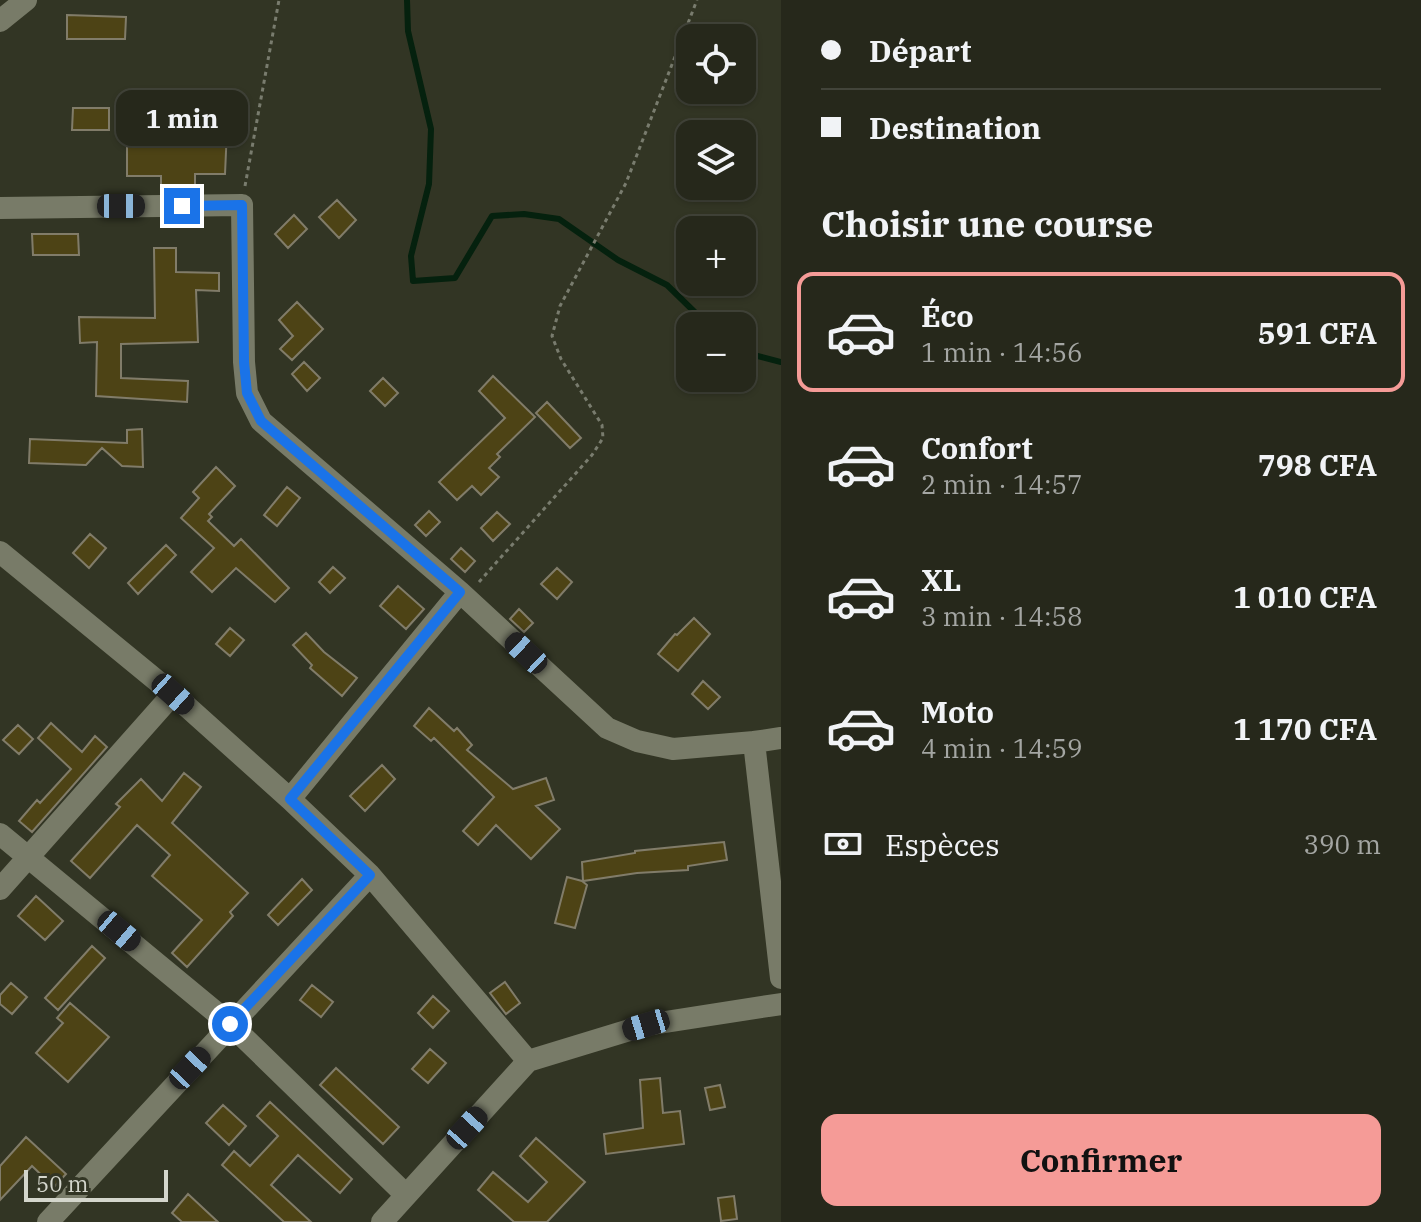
<!DOCTYPE html>
<html lang="fr">
<meta charset="utf-8">
<style>
:root{--surface:#26281b;--page:#323428;--text:#f1f3f6;--muted:#a4a6a3;--line:#42443a;--accent:#f59b97}
body{margin:0;font-family:"IBM Plex Serif",serif;background:var(--page);color:var(--text);height:100vh;display:flex;flex-direction:column;font-size:30px;white-space:nowrap}
*{box-sizing:border-box;margin:0}
p{font-size:26px;color:var(--muted)}
.icon{flex:none;width:44px;height:44px;fill:none;stroke:currentColor;stroke-width:2;stroke-linecap:round;stroke-linejoin:round}
.map{position:relative;flex:1;overflow:hidden}
.details{display:flex;flex-direction:column;background:var(--surface);width:640px}
.details>*{flex:none}
.hud{display:grid;align-content:center;height:176px;padding:0 40px;background:var(--surface)}
.buttons{position:absolute;left:676px;top:24px;display:grid;gap:16px}
.buttons a{display:grid;place-items:center;width:80px;height:80px;border-radius:16px;background:var(--surface);box-shadow:0 2px 6px #0004,0 0 0 2px var(--line);font-size:40px}
.scale{position:absolute;left:24px;bottom:20px;width:144px;box-sizing:border-box;padding-left:8px;border:4px solid #d4d6cc;border-top:0;font-size:22px;line-height:28px;white-space:nowrap;color:#d4d6cc;-webkit-text-stroke:6px #323524;paint-order:stroke}
.end{position:absolute;width:36px;height:36px;margin:-18px;border:10px solid #1a73e8;background:#fff;box-shadow:0 0 0 4px #fff}
.from{border-radius:50%}
.bubble{position:absolute;height:56px;border-radius:16px;background:var(--surface);box-shadow:0 2px 6px #0004,0 0 0 2px var(--line);font-size:26px;font-weight:800;line-height:56px;text-align:center}
.car{position:absolute;width:24px;height:48px;margin:-24px -12px;border-radius:10px;box-shadow:0 0 6px 2px #0007;background:linear-gradient(#222 24%,#8ab4d8 0 40%,#222 0 76%,#8ab4d8 0 86%,#222 0)}
.hud b{display:flex;align-items:center;gap:28px;height:76px;font-size:30px}
.hud b+b{border-top:2px solid var(--line)}
.hud i{width:20px;height:20px;background:var(--text)}
ul{padding:0;list-style:none}
li{display:flex;align-items:center;gap:24px;height:120px;margin:0 16px 12px;padding:0 24px;border:4px solid transparent;border-radius:16px}
li div{flex:1}
li b{display:block;font-size:30px}
li em{font-style:normal;font-weight:800}
li.current{border-color:var(--accent)}
li>.icon{width:72px;height:72px;stroke-width:1.5}
h2{padding:0 40px;font-size:36px;line-height:96px}
.pay{display:flex;align-items:center;gap:20px;height:88px;padding:0 40px;font-size:30px}
.pay p{margin-inline-start:auto}
.cta{display:flex;gap:16px;margin-top:auto;padding:16px 40px}
.cta a{flex:1;height:92px;border-radius:16px;background:var(--accent);color:#111;font-size:32px;font-weight:800;line-height:92px;text-align:center}
main{display:flex;flex:1;min-height:0}
.map>svg:first-child{display:block}
</style>
<main>
<div class="map">
<svg width="781" height="1222" viewBox="0 0 781 1222">
<rect width="100%" height="100%" fill="#323524"/>
<g fill="none" stroke-linecap="round" stroke-linejoin="round">
<path stroke="#05210e" stroke-width="6" d="M407,0L408,31L431,129L429,184L411,256L413,281L455,278L492,216L524,214L559,219L618,260L667,285L709,326
M742,352L781,362"/>
</g>
<path fill="#4d4315" stroke="#817c69" stroke-width="2" d="M67,15L126,17L125,39H67Z
M73,108H109V130H72Z
M207,127L227,129L225,174H195V185H161V176H127V128Z
M337,200L356,220L339,238L319,217Z
M294,215L307,229L288,248L275,234Z
M32,234H78L79,255H33Z
M154,248H176V272L219,273V291L196,290L198,342L121,344V378L188,381L187,402L96,396L97,342L80,343L79,317L155,318Z
M297,302L323,329L292,360L280,349L293,336L279,320Z
M304,362L320,378L307,391L292,374Z
M493,376L535,417L497,454L500,457L489,468L499,477L481,495L472,486L457,500L439,482L505,418L479,391Z
M383,378L398,393L385,406L370,391Z
M547,402L581,438L570,448L536,413Z
M142,429L143,467L122,466L102,448L86,465L29,463L30,439L127,443V430Z
M216,467L235,486L209,514L212,517L208,521L234,546L241,539L289,588L275,602L236,568L212,592L191,572L214,548L181,518L199,498L193,492Z
M287,487L300,498L277,526L264,515Z
M429,511L440,522L426,536L415,525Z
M497,512L510,524L493,541L481,528Z
M90,534L106,548L89,568L73,553Z
M166,545L176,555L138,594L128,583Z
M461,548L475,561L465,572L451,559Z
M333,567L345,578L330,593L319,582Z
M557,568L572,582L557,599L541,584Z
M398,586L424,609L406,629L380,606Z
M519,609L533,623L524,632L510,619Z
M694,618L710,634L678,671L658,654L675,634L677,635Z
M230,628L244,640L230,656L216,644Z
M306,633L324,652L357,678L342,696L310,668L312,665L293,645Z
M703,681L720,697L708,709L692,694Z
M429,708L454,731L457,728L472,745L467,750L513,789L546,778L554,800L536,806L560,829L531,859L496,825L478,845L463,831L494,797L434,738L431,741L414,726Z
M51,723L82,752L95,736L107,747L32,832L19,821L37,800L40,803L71,769L38,738Z
M18,725L33,739L19,754L3,740Z
M382,765L395,779L365,811L350,796Z
M184,773L201,787L172,823L248,893L230,912L233,916L187,967L172,953L202,920L152,876L170,855L137,825L90,878L71,861L120,807L116,804L141,779L162,801Z
M724,842L727,860L688,866V870L637,873L583,881L582,862L635,853V851Z
M567,877L582,881L587,885L575,928L555,923Z
M302,879L312,890L278,925L268,915Z
M36,896L63,921L45,940L18,916Z
M92,946L105,958L58,1010L45,998Z
M505,982L520,1003L506,1014L490,993Z
M11,983L27,997L12,1014L0,1004V995Z
M312,985L333,1002L321,1017L300,1000Z
M433,996L449,1011L433,1028L418,1013Z
M70,1003L109,1037L68,1082L36,1053L63,1023L57,1018Z
M430,1049L446,1063L428,1083L412,1069Z
M336,1068L399,1127L383,1144L320,1085Z
M660,1078L663,1113L680,1111L684,1144L606,1154L604,1134L643,1128L640,1080Z
M720,1085L725,1107L710,1110L705,1088Z
M270,1102L352,1179L340,1193L298,1155L271,1185L311,1222H284L222,1165L234,1151L250,1166L278,1136L257,1116Z
M223,1105L246,1126L229,1145L206,1123Z
M26,1137L66,1174L54,1187L32,1166L0,1200V1166Z
M536,1138L585,1182L547,1222H514L478,1190L493,1172L528,1202L547,1182L520,1156Z
M188,1194L218,1222H182L172,1213Z
M734,1196L737,1219L721,1221L718,1198Z"/>
<g fill="none" stroke-linecap="round" stroke-linejoin="round">
<path stroke="#797c6e" stroke-width="3" stroke-dasharray="4 4" stroke-linecap="butt" d="M245,186L279,0
M479,582L592,455L603,438L602,425L561,359L552,336L560,306L626,183L697,0"/>
<path stroke="#787b68" stroke-width="22" d="M0,21L26,0
M0,208L242,205L244,362L247,393L261,421L460,592
M0,552L173,694L290,799L370,875L528,1061
M754,742L781,738
M290,799L460,592L607,728L637,741L673,749L754,742L781,978
M0,834L230,1024L406,1195
M0,889L173,694
M48,1222L370,875
M382,1222L528,1061L646,1025L781,1004"/>
</g>
<g fill="none" stroke-linecap="round" stroke-linejoin="round">
<path stroke="#1a73e8" stroke-width="10" d="M182,206L242,205L244,362L247,393L261,421L460,592L290,799L370,875L230,1024"/>
</g>
</svg>
<div class="buttons">
<a><svg class="icon" aria-label="locate" viewBox="0 0 24 24"><circle cx="12" cy="12" r="6"/><path d="M12 2v4M12 18v4M2 12h4M18 12h4"/></svg></a>
<a><svg class="icon" aria-label="layers" viewBox="0 0 24 24"><path d="M12 4l9 5-9 5-9-5zM3 14l9 5 9-5"/></svg></a>
<a>+</a>
<a>−</a>
</div>
<div class="scale">50 m</div>
<i class="end from" style="left:230px;top:1024px"></i>
<i class="end" style="left:182px;top:206px"></i>
<div class="bubble" style="left:116px;top:90px;width:132px">1 min</div>
<i class="car" style="left:121px;top:206px;rotate:90deg"></i>
<i class="car" style="left:526px;top:653px;rotate:313deg"></i>
<i class="car" style="left:173px;top:694px;rotate:132deg"></i>
<i class="car" style="left:119px;top:931px;rotate:130deg"></i>
<i class="car" style="left:646px;top:1025px;rotate:253deg"></i>
<i class="car" style="left:190px;top:1068px;rotate:43deg"></i>
<i class="car" style="left:467px;top:1128px;rotate:42deg"></i>
</div>
<section class="details">
<div class="hud">
<b><i class="from"></i>Départ</b>
<b><i></i>Destination</b>
</div>
<h2>Choisir une course</h2>
<ul>
<li class="current"><svg class="icon" aria-label="car" viewBox="0 0 24 24"><path d="M5 17H2v-5l4-1 3-4h7l3 4 3 1v5h-3M9 17h6M6 11h13"/><circle cx="7" cy="17" r="2"/><circle cx="17" cy="17" r="2"/></svg><div><b>Éco</b><p>1 min · 14:56</p></div><em>591 CFA</em></li>
<li><svg class="icon" aria-label="car" viewBox="0 0 24 24"><path d="M5 17H2v-5l4-1 3-4h7l3 4 3 1v5h-3M9 17h6M6 11h13"/><circle cx="7" cy="17" r="2"/><circle cx="17" cy="17" r="2"/></svg><div><b>Confort</b><p>2 min · 14:57</p></div><em>798 CFA</em></li>
<li><svg class="icon" aria-label="car" viewBox="0 0 24 24"><path d="M5 17H2v-5l4-1 3-4h7l3 4 3 1v5h-3M9 17h6M6 11h13"/><circle cx="7" cy="17" r="2"/><circle cx="17" cy="17" r="2"/></svg><div><b>XL</b><p>3 min · 14:58</p></div><em>1 010 CFA</em></li>
<li><svg class="icon" aria-label="car" viewBox="0 0 24 24"><path d="M5 17H2v-5l4-1 3-4h7l3 4 3 1v5h-3M9 17h6M6 11h13"/><circle cx="7" cy="17" r="2"/><circle cx="17" cy="17" r="2"/></svg><div><b>Moto</b><p>4 min · 14:59</p></div><em>1 170 CFA</em></li>
</ul>
<div class="pay"><svg class="icon" aria-label="cash" viewBox="0 0 24 24"><path d="M3 7h18v10H3z"/><circle cx="12" cy="12" r="2"/></svg>Espèces<p>390 m</p></div>
<div class="cta"><a>Confirmer</a></div>
</section>
</main>
